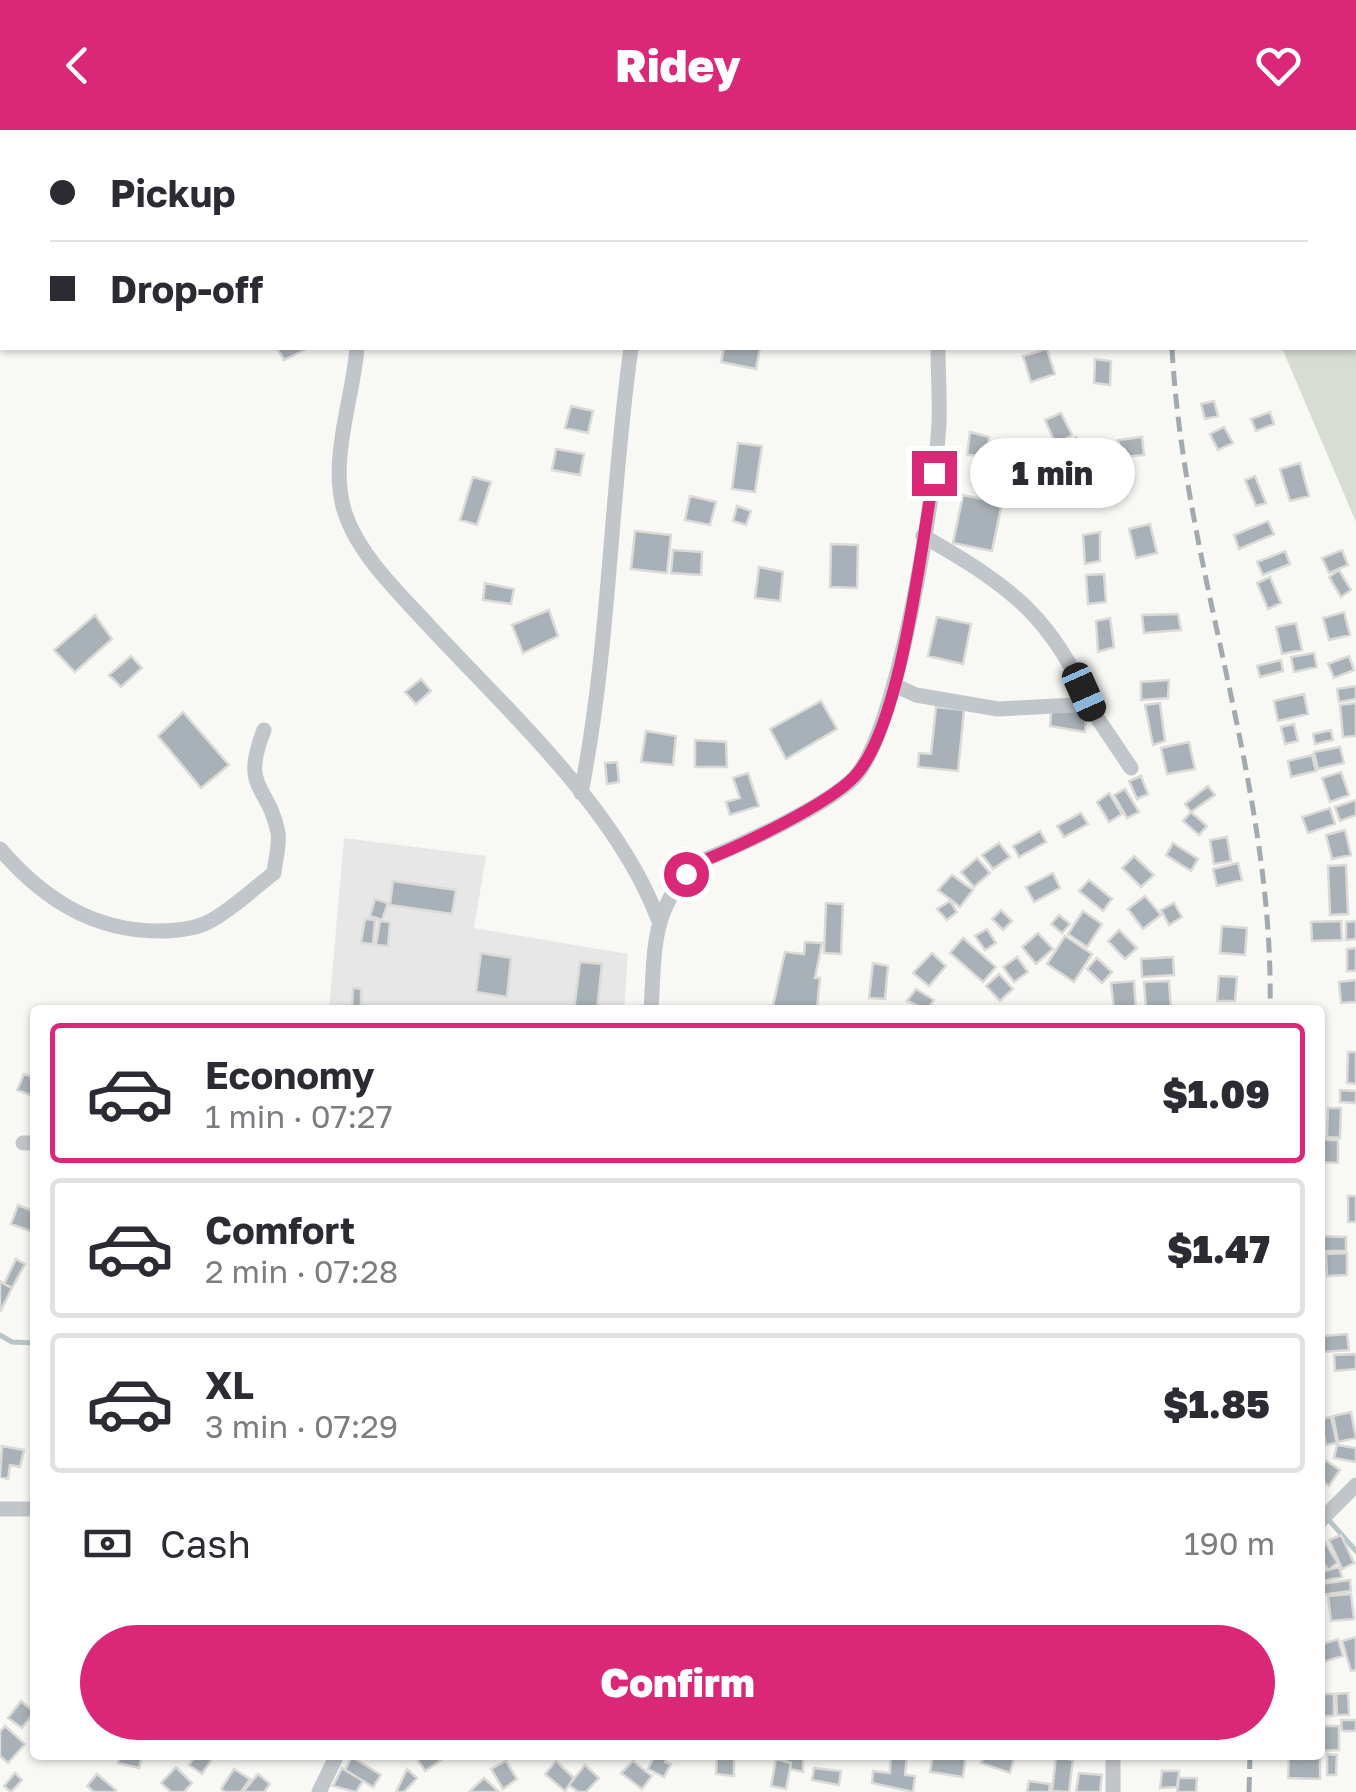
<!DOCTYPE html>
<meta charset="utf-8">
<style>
:root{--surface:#fff;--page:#f2f2f3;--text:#2b2b33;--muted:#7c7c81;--line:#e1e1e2;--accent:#db2777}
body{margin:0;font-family:"Golos Text",sans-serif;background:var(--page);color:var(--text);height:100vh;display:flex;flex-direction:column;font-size:38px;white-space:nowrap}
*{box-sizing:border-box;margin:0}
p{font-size:32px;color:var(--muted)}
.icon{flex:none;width:55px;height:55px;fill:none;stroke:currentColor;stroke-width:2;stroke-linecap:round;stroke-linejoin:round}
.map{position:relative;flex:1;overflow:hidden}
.details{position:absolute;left:30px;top:875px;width:1295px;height:755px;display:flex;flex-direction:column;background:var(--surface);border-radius:10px;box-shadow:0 2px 8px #0004}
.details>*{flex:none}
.banner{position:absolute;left:0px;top:0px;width:1358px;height:220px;box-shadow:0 2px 8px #0004;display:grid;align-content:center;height:220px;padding:0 50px;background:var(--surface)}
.end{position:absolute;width:45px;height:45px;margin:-22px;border:12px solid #db2777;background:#fff;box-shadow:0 0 0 5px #fff}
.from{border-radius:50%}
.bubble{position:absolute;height:70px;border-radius:35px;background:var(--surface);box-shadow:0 2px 8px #0004;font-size:32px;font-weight:800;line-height:70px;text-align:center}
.car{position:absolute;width:30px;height:60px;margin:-30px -15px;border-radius:12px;box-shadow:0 0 8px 2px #0007;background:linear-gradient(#222 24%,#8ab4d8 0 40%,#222 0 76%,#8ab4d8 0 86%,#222 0)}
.banner b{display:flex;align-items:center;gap:35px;height:95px;font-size:38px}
.banner b+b{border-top:2px solid var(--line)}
.banner i{width:25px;height:25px;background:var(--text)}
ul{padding:18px 0 0;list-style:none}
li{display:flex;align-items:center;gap:30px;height:140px;margin:0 20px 15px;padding:0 30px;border:5px solid var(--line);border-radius:10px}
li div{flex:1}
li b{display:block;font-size:38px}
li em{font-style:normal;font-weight:800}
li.on{border-color:var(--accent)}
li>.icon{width:90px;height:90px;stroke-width:1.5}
.pay{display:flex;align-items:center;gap:25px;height:110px;padding:0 50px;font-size:38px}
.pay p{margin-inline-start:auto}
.cta{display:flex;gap:20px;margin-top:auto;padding:20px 50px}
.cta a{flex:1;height:115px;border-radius:60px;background:var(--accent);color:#fff;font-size:40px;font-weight:800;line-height:115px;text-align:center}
header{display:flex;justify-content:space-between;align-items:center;height:130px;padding:0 50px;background:var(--accent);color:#fff;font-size:45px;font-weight:800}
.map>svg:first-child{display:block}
</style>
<header><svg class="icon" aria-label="back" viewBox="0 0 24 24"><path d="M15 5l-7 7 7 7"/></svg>Ridey<svg class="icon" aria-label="heart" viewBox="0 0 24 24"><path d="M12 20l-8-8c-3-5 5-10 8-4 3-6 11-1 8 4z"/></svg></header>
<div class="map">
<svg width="1356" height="1662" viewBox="0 0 1356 1662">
<rect width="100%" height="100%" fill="#f8f8f5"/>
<path fill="#e6e7e6" d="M344,708L486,726L474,798L628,824L624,880H329Z"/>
<path fill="#d8ddd4" d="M1355,62L1356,64V392L1282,218H1355Z"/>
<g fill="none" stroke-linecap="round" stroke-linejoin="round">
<path stroke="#b7c6c9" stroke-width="5" d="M0,1205L12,1212L35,1213
M1328,1389L1356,1421"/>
</g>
<path fill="#a8b1b7" stroke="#dadad7" stroke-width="2.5" d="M277,218H306V219L284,230Z
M724,218H760L756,239L721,232Z
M1047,219L1055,244L1031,252L1023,226Z
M1095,229L1111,231L1110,255L1094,253Z
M1214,271L1218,286L1205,289L1201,274Z
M571,276L593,281L588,303L565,298Z
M1270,282L1274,294L1256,301L1251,289Z
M1061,283L1072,305L1056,315L1045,290Z
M1224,297L1233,313L1218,320L1210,304Z
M970,302L989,307L987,326L967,325Z
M1076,307L1083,320L1063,333L1057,319Z
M1142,307L1144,325L1123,327L1118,310Z
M738,313L762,316L755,362L732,359Z
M556,319L584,324L580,345L552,340Z
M1120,322L1133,351L1118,357L1105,328Z
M1300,333L1309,366L1290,371L1280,339Z
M1255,346L1266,373L1256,376L1245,350Z
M473,347L491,352L477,395L460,390Z
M963,365L1002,373L992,421L953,413Z
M690,366L716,372L710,395L685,390Z
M737,376L751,381L746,395L733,391Z
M1268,391L1274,404L1239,419L1234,405Z
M1150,394L1157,423L1136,428L1129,399Z
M635,401L671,405L667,443L631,439Z
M1100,402V431L1085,434L1083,405Z
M831,414L858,415L857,458L830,457Z
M673,420L702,422L701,445L671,443Z
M1342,420L1348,435L1329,443L1322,428Z
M1285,421L1290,434L1263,445L1257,432Z
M759,437L783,442L780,471L755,468Z
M1339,440L1351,460L1341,467L1329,447Z
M1104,444L1106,472L1088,474L1086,445Z
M1270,447L1281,473L1268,479L1257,453Z
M485,453L514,459L511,474L483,470Z
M549,480L558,506L523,523L512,495Z
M1344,482L1350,505L1329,510L1323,488Z
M1178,484L1181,500L1144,503L1142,485Z
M95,485L112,509L75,542L54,520Z
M937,487L971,494L963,534L928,526Z
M1110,488L1114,517L1098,522L1096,491Z
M1296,493L1302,520L1282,524L1276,497Z
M1314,523L1317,537L1294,542L1291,527Z
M131,526L142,538L121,557L109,545Z
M1349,526L1354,540L1334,548L1328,534Z
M1281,530L1283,541L1260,547L1257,536Z
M421,549L431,561L416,574L405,562Z
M1169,550L1168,568L1141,570V552Z
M1356,556V569L1339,572L1337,559Z
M1304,564L1308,584L1278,591L1274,571Z
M821,571L837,599L786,629L770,599Z
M1160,573L1165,611L1153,615L1145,575Z
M1356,573V606L1343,607L1340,575Z
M1052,574L1087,582L1085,602L1050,596Z
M936,577L964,580L958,641L918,637L919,623L931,624Z
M183,582L229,635L201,658L158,606Z
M1294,594L1298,611L1285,614L1281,597Z
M1331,600L1333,610L1315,614L1313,604Z
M646,601L676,606L673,635L641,632Z
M695,610L726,612L727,637H695Z
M1189,612L1195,639L1167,644L1161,618Z
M1340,617L1344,633L1318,639L1314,622Z
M1312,625L1316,641L1291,647L1288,631Z
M617,632L619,652L607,654L605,633Z
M1341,642L1349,665L1330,672L1322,648Z
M748,643L759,676L730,685L726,672L740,668L733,648Z
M1141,646L1148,664L1137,669L1129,651Z
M1208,656L1215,665L1191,682L1185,674Z
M1125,659L1139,682L1127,688L1114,665Z
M1109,663L1122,684L1109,692L1097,672Z
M1356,670V685L1340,691L1335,677Z
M1330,678L1335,694L1308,703L1302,687Z
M1191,682L1207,696L1199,705L1183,691Z
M1081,683L1088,694L1064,707L1057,696Z
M1345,700L1351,725L1332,729L1326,705Z
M1040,701L1046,712L1019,727L1013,716Z
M1227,707L1231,731L1214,734L1210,710Z
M999,713L1010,727L993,739L982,725Z
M1173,713L1198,729L1191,741L1166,725Z
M1134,726L1154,745L1141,757L1122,738Z
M977,728L990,743L974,757L961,742Z
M1238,733L1242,750L1217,756L1213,739Z
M1346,735L1348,784L1330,785L1328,736Z
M1053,743L1060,758L1034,772L1026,757Z
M952,745L973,760L960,777L938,760Z
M1089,750L1112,769L1103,781L1079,761Z
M393,751L456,760L452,784L390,775Z
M1145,766L1161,785L1143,799L1128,779Z
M375,769L388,773L382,790L370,786Z
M950,771L957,782L947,790L937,779Z
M826,773L843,774L841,824L824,823Z
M1174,773L1182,787L1169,795L1161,780Z
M1001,780L1012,791L1003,800L992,789Z
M1083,781L1102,794L1087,817L1068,804Z
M1059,785L1070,794L1062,803L1051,794Z
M365,789L375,790L373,814L361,813Z
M380,791L390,792L388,816L376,815Z
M1341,791L1342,810L1312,811L1311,792Z
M1356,791V809L1346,810V792Z
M1222,796L1247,798L1245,825L1220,823Z
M987,799L996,813L985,820L975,806Z
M1119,800L1137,818L1125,829L1108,811Z
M1038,803L1053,819L1036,834L1022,817Z
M1065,806L1092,824L1074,852L1047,834Z
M963,808L996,837L983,852L950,823Z
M805,812L822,813L815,848H820L817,878L772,880L785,822L804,824Z
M1356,818V841H1347V819Z
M481,823L511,828L507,867L476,862Z
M932,823L946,836L929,856L913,843Z
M1017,827L1028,842L1014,852L1003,837Z
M1173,827L1174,845L1142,847L1141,829Z
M1097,828L1112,842L1102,853L1087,839Z
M580,832L602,834L597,880H574Z
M873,833L888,836L885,869L869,868Z
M999,844L1013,859L1000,871L986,856Z
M1219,846L1237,847L1235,871H1217Z
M1356,850V872L1341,873L1339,852Z
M1134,851L1136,880H1114L1111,853Z
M1169,851L1171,880H1146L1144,852Z
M353,858L361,859V880H352Z
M916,859L934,870L927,880L907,871Z
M1348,922H1356V954L1347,953Z
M24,944L35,948V967L17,960Z
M1340,960L1356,961V973L1340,972Z
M1328,978H1341L1340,1008L1327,1007Z
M1320,1010H1338V1033L1320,1032Z
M1348,1066H1356V1092H1348Z
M18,1075L35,1082V1103L11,1094Z
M1320,1106L1346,1107V1121H1320Z
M1347,1123V1145L1327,1146L1326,1124Z
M16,1129L25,1134L12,1158L4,1154Z
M0,1151L12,1158L0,1182Z
M1347,1204L1349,1220L1324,1222L1323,1206Z
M1356,1224V1239L1335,1241L1334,1225Z
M1351,1282L1356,1308L1338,1312L1333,1286Z
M1331,1287L1337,1313L1326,1315L1320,1289Z
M1337,1315L1356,1318V1332L1334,1328Z
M2,1316L24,1320L20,1337L10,1335L8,1349L0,1347Z
M1325,1330L1340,1340L1329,1356L1320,1349Z
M1341,1405L1354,1433L1342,1439L1329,1410Z
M1323,1409L1338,1433L1328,1440L1320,1427Z
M1339,1437L1342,1447L1320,1452V1442Z
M1350,1450L1351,1461L1321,1465L1320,1454Z
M1351,1464L1354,1489L1331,1491L1328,1466Z
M1356,1507V1540L1351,1541L1342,1511Z
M1338,1509L1343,1526L1320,1533V1515Z
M1348,1563L1349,1585H1337L1336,1564Z
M1320,1564H1334V1586H1320Z
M21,1571L34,1582L22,1598L8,1588Z
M1341,1590H1356V1601H1342Z
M5,1596L25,1614L8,1633L0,1626V1602Z
M1323,1596H1339V1620L1323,1621Z
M1327,1624L1337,1625L1336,1645H1327Z
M120,1625H142L139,1638L118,1633Z
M196,1625L214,1626L202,1644L189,1635Z
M440,1625L443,1629L425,1641L415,1626Z
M655,1625H669L665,1632L671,1634L664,1647L648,1639Z
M717,1625H734V1646L716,1644Z
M769,1625H803V1642L790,1639L791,1633Z
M891,1625H907L905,1645L915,1646L913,1662L872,1653L873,1641L890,1643Z
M933,1625H966L963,1647L930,1642Z
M984,1625L1014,1628L1010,1643L981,1633Z
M1289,1625L1320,1626V1649L1288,1648Z
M352,1627L381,1645L373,1657L345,1640Z
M1056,1627L1073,1630L1069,1662L1052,1661Z
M776,1629L791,1633L786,1659L771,1656Z
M506,1631L517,1649L503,1659L491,1639Z
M556,1631L574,1648L565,1661L545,1644Z
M633,1631L652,1646L642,1659L621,1643Z
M585,1635L599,1648L586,1662H578L569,1655Z
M176,1637L192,1653L184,1662H171L161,1653Z
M342,1638L363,1651L356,1662L333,1656Z
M814,1638L841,1641L839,1655L812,1650Z
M234,1639L250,1649L241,1662H225L221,1659Z
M407,1639L417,1648L404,1662H396Z
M1162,1641H1179L1178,1657L1160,1658Z
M15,1643L22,1650L11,1662L4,1656Z
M1079,1643L1102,1645L1100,1662H1076Z
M97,1644L116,1660L114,1662H94L87,1656Z
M258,1644L270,1654L264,1662H243Z
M484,1648L499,1662H469Z
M1178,1648H1197L1196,1662H1177Z
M1029,1651L1050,1654L1049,1662H1027Z"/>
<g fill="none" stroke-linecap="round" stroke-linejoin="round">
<path stroke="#c1c6ca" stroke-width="15" d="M529,0L533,2
M381,2V0
M664,2V0
M952,2V0
M357,218C353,269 328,332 345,383C359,426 401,465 431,498C509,582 618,681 658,789
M923,406C1014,458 1051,486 1094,583
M894,555L916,565L998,579L1076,575L1094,583L1131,638
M581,663C610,516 610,366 631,218
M0,719C43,769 93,801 159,801C176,801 197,799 212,790C234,778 254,758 274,743C275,731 280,715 278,703C269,654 240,661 264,600
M651,880C655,818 650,777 699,732C739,716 825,677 854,648C898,602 935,364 939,294C940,269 938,243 938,218
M23,1013H35
M0,1379H29
M1320,1391L1356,1355
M319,1662L337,1625
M1113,1662V1625"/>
<path stroke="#a2aab0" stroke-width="5" stroke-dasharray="15 8" stroke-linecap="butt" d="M1165,0V2
M1172,218C1184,440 1275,657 1270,880
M1249,1662L1250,1625"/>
</g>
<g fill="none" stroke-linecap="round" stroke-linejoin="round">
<path stroke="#db2777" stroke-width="12" d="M686,744L700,732C738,717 828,675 855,646C902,595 921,416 934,343"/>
</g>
</svg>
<i class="end from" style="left:686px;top:744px"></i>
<i class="end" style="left:934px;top:343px"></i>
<div class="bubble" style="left:970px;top:308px;width:165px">1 min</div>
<i class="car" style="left:1084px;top:562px;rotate:156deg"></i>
<div class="banner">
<b><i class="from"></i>Pickup</b>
<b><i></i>Drop-off</b>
</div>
<section class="details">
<ul>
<li class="on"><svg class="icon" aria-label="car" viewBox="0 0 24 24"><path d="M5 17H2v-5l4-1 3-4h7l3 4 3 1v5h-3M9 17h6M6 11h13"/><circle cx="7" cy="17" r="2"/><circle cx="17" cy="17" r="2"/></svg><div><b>Economy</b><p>1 min · 07:27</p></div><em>$1.09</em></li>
<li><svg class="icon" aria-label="car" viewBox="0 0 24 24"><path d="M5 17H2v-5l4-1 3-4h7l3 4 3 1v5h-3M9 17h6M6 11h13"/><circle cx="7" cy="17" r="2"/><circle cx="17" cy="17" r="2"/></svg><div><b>Comfort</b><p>2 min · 07:28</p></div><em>$1.47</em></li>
<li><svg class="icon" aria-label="car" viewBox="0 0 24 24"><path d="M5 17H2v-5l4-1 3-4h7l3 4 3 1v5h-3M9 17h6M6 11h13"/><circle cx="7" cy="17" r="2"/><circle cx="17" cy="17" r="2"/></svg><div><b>XL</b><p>3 min · 07:29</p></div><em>$1.85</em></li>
</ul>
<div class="pay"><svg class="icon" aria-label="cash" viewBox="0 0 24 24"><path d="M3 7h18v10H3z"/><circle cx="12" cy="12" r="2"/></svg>Cash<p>190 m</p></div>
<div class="cta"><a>Confirm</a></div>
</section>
</div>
